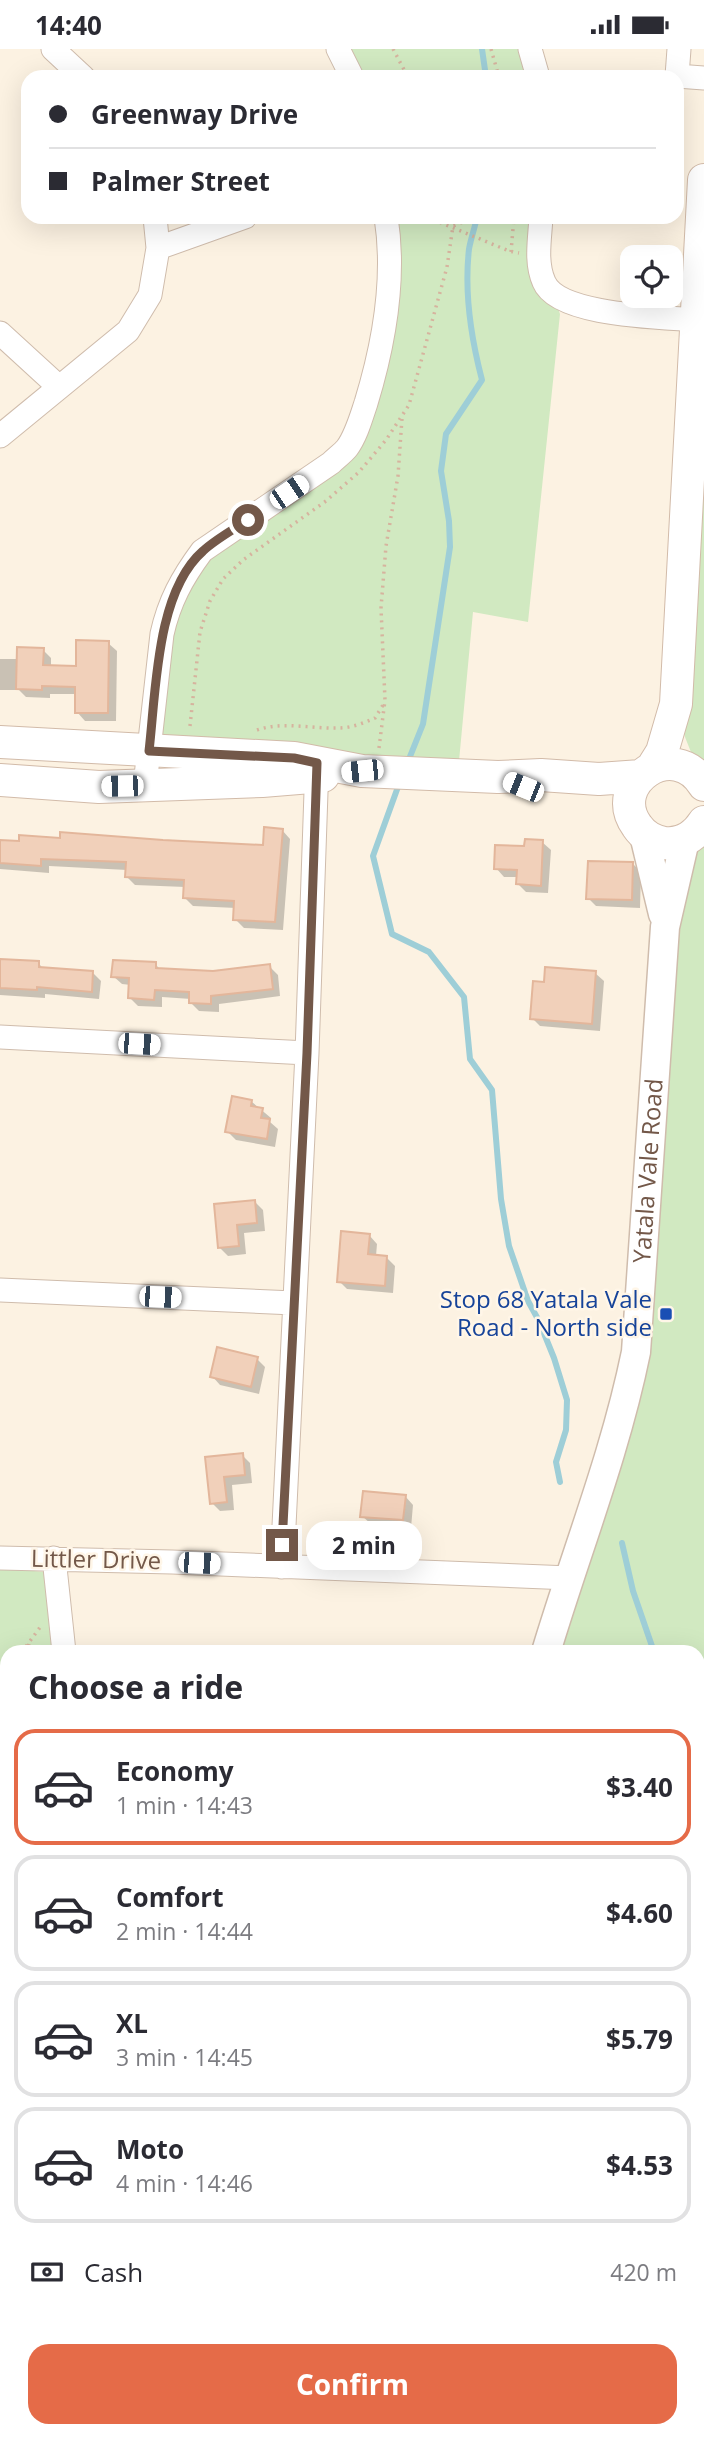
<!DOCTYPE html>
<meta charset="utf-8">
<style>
:root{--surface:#fff;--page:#f7f7f7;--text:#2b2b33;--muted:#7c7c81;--line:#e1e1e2;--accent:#e56b48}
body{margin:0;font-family:"Open Sans",sans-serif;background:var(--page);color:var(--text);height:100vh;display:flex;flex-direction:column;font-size:26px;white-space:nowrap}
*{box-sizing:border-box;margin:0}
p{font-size:23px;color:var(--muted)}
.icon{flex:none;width:38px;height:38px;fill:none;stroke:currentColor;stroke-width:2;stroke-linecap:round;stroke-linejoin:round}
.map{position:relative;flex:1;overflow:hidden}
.side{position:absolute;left:0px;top:1596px;width:705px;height:793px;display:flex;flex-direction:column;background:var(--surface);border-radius:21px 21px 0 0;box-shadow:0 7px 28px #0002}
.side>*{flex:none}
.top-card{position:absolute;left:21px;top:21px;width:663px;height:154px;border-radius:21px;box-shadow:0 7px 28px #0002;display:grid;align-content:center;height:154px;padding:0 28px;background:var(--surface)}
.fabs{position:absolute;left:620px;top:196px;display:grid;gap:14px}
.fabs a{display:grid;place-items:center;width:63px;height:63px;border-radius:14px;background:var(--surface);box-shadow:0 7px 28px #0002;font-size:35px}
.end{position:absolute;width:32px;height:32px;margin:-16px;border:9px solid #735849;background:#fff;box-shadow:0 0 0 4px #fff}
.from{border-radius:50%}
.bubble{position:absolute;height:49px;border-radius:21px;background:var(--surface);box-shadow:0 7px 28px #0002;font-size:23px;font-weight:700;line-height:49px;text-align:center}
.car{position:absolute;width:21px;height:42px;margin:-21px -10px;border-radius:9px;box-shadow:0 0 5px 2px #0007;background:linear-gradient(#fff 24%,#345 0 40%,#fff 0 76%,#345 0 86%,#fff 0)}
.top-card b{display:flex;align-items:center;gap:24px;height:66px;font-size:26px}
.top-card b+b{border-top:2px solid var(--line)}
.top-card i{width:18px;height:18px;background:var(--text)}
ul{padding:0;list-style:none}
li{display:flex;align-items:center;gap:21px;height:116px;margin:0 14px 10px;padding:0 14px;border:4px solid var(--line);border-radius:21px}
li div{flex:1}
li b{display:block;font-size:26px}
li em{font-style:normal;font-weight:700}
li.selected{border-color:var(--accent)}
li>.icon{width:63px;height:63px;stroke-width:1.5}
h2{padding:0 28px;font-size:32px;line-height:84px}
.pay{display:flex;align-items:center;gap:18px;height:77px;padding:0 28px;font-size:26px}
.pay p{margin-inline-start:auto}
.cta{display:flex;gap:14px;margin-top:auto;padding:14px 28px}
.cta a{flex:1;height:80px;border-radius:21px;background:var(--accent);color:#fff;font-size:28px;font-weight:700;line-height:80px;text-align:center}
.status{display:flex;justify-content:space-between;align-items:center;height:49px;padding:0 35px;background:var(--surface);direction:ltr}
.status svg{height:19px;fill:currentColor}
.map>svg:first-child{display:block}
</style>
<div class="status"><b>14:40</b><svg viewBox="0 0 49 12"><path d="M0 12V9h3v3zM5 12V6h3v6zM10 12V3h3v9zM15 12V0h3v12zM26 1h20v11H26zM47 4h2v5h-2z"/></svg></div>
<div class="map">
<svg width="704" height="2388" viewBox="0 0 704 2388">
<rect width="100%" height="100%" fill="#fcf2e2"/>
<path fill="#d1e9c1" d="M344,0H528L537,28H362Z
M704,128V736L685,688L676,655Z
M382,168H541L539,207L560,265L528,573L473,563L459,712L149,702L186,523L331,414L379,312Z
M704,787V2388H610L609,2382H698V1603H548L625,1357L661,853Z
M0,1519L45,1523L55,1603H7V2139H0Z"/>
<path fill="#0003" d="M108,594L117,602L116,672H85L77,663V645H50V649L26,648L19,641H0V610H18L43,601L51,609V618L78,619Z
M282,781L290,790L283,881L244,879L235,870L236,859L193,857L184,848L185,838L135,836L126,827L127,821L49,817V824L0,820V793L264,797Z
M542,793L551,801L548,844L526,843L518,835V828H504L496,819L526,799Z
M633,815L641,823L640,859L596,857L588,849Z
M0,911L38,914L44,920L93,924L101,932L99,950L45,945V949L0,946Z
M155,915L161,921L213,924L269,917L278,926L280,947L219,955V963L199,962L191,954V950L162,948V958L138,957L130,949L131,936L122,935L113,927Z
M595,924L604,932L600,982L540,977L532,969L545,935Z
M252,1053L271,1069L270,1073L278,1080L275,1098L236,1091L227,1082Z
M255,1153L263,1161L265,1182L244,1184L246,1205L228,1207L220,1199L216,1157Z
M369,1186L377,1195L376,1207L386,1208L395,1217L393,1244L347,1240L339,1232Z
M257,1310L265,1318L259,1345L220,1336L212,1327Z
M242,1406L250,1414L252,1434L232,1436L234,1461L220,1462L212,1454L207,1410Z
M405,1447L413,1456L411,1479L371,1475L362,1467Z"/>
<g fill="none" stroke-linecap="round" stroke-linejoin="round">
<path stroke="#9eced7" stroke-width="6" d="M482,0L486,28
M407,715L423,675L450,498L449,472L441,422L446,385L482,331C471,289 464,244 469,200C471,189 475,178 477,168
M399,735L373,807L392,885L429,903L464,948L470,1010L492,1041L501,1150L509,1197L528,1252L539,1272L554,1309L567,1351L566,1381L556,1413L560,1433
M622,1494L633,1542L654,1603
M698,1753L704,1761"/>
</g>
<path fill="#f1d0ba" stroke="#e3b69b" stroke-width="2" d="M76,591L109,592L108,664H75V638L42,637V641L16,640L17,598L44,599L43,616L76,617Z
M264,778L283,780L275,873L233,871L234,852L183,849L184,831L125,828L126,813L41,810V817L0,814V791L19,792V786L60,789V783L163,791L263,796Z
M525,790L543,791L541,837L516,835L517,821L494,820L495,796L524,797Z
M588,812L633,813L632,851L586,850Z
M0,910L39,912V918L93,922L92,943L37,938V941L0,939Z
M113,911L156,913V919L213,922L270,915L273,940L211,947V955L189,954V943L155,941L154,951L128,949L129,929L111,928Z
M545,918L596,922L592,975L530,970L533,932L544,933Z
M232,1047L252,1051L251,1057L263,1059L261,1069L270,1070L267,1090L225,1083Z
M255,1151L257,1174L237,1176L239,1197L218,1199L214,1155Z
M341,1182L370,1185L368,1205L387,1207L385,1237L337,1233Z
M217,1298L258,1308L251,1338L210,1328Z
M243,1404L245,1426L224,1428L227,1453L210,1455L205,1408Z
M363,1442L406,1446L403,1471L360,1468Z"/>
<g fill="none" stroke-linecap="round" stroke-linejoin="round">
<g stroke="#cfbcac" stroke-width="25">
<path id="minor" d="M53,0L83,28
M338,0L352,28
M530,0L538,28
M679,0L677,27L704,29
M541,168C540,189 535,213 544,233C558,267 662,268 697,271
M158,199L245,168
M0,284L59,338
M0,387L128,282L150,246L158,199L155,168
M145,736L162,585C169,553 182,529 202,502L331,414C336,409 343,404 347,399C356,387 361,369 366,354C384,295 396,231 386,168
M0,988L307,1004
M0,1241L294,1254
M0,1509L172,1513L570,1529
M54,1509L64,1603
M282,1518L307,1004L317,714
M0,2281L7,2282"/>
</g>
<g stroke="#cfbcac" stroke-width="31">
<g id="tertiary">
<path d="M644,786L663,865"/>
<path id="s1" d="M546,1603C576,1503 615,1406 636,1303L665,878L685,791"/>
<path d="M610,2382V2388"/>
</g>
</g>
<g stroke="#d2bba9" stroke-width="34">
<path id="secondary" d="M0,693L294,709L362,722L498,728L541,726L599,730L641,727
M652,719L662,703L676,655L704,131
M0,731L99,738L262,732L323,727
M704,736C674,687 606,734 637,777C643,786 653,792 664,794C681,796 695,787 704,773"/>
</g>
<path stroke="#d6b39e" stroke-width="3.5" stroke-dasharray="2 5" stroke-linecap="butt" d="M393,0L408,28
M491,0L499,28
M427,168L509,202L519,204
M511,203L514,168
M190,677L200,583L210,552L223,530L243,511L326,452L359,423L386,391L409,356L447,218L453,177L463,173L462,168
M257,681C283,672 312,680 339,679C351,679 364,674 375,669L383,656
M379,699L385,651L381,559L386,497L398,427L402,369
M22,1603L41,1577
M27,1603L29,1595
M0,1635L7,1626
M0,2056L7,2053"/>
<use href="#minor" stroke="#fff" stroke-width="23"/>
<use href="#tertiary" stroke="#fff" stroke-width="28"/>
<use href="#secondary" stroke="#fff" stroke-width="32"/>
</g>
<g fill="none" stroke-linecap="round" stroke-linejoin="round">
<path stroke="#735849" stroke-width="9" d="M248,471C233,481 216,490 203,502C156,543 156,643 149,702L294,709L317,714L307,1004L282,1496"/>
</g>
<rect fill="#1a4fb4" stroke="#fff6e8" stroke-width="2.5" x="659" y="1258" width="14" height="14" rx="3.5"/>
<g text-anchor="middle" stroke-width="5" stroke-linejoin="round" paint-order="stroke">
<g font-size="24" fill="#735849" stroke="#fff6e8">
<text dy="8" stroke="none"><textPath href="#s1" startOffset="495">Yatala Vale Road</textPath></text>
<text transform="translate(96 1511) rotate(1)" y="8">Littler Drive</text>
</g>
<g font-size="24" fill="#164399" stroke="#fff6e8" text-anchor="end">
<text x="652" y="1259">Stop 68 Yatala Vale<tspan x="652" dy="28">Road - North side</tspan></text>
</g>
</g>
</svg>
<div class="fabs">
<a><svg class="icon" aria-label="locate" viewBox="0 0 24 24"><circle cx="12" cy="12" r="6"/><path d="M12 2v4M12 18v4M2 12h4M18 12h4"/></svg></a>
</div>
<i class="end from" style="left:248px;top:471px"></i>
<i class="end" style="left:282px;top:1496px"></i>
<div class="bubble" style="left:306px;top:1472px;width:116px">2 min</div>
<i class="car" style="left:289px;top:443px;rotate:56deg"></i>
<i class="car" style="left:362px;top:722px;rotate:264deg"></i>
<i class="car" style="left:122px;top:737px;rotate:269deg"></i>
<i class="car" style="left:523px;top:738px;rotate:292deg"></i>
<i class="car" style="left:139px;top:995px;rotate:93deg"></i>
<i class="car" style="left:160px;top:1248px;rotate:92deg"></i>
<i class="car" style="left:199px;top:1514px;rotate:92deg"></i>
<div class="top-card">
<b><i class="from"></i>Greenway Drive</b>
<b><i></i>Palmer Street</b>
</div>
<section class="side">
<h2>Choose a ride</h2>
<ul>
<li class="selected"><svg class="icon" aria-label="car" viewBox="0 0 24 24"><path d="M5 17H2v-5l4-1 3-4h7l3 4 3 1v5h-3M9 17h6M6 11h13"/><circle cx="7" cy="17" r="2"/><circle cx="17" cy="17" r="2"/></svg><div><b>Economy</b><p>1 min · 14:43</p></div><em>$3.40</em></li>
<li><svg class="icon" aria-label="car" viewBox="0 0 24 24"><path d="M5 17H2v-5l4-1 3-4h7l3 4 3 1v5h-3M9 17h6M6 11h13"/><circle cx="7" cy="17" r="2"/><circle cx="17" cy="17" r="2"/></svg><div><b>Comfort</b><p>2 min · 14:44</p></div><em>$4.60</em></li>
<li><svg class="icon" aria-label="car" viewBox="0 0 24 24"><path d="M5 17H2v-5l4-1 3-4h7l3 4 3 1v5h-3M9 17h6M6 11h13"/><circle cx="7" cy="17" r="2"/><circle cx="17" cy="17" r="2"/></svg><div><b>XL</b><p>3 min · 14:45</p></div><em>$5.79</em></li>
<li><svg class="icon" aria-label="car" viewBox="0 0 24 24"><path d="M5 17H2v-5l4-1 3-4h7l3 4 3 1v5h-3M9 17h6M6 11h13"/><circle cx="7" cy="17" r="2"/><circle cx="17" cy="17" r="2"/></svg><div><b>Moto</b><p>4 min · 14:46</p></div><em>$4.53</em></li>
</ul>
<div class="pay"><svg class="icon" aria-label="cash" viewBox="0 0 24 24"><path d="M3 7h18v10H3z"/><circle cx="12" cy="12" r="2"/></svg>Cash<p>420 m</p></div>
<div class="cta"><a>Confirm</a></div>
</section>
</div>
